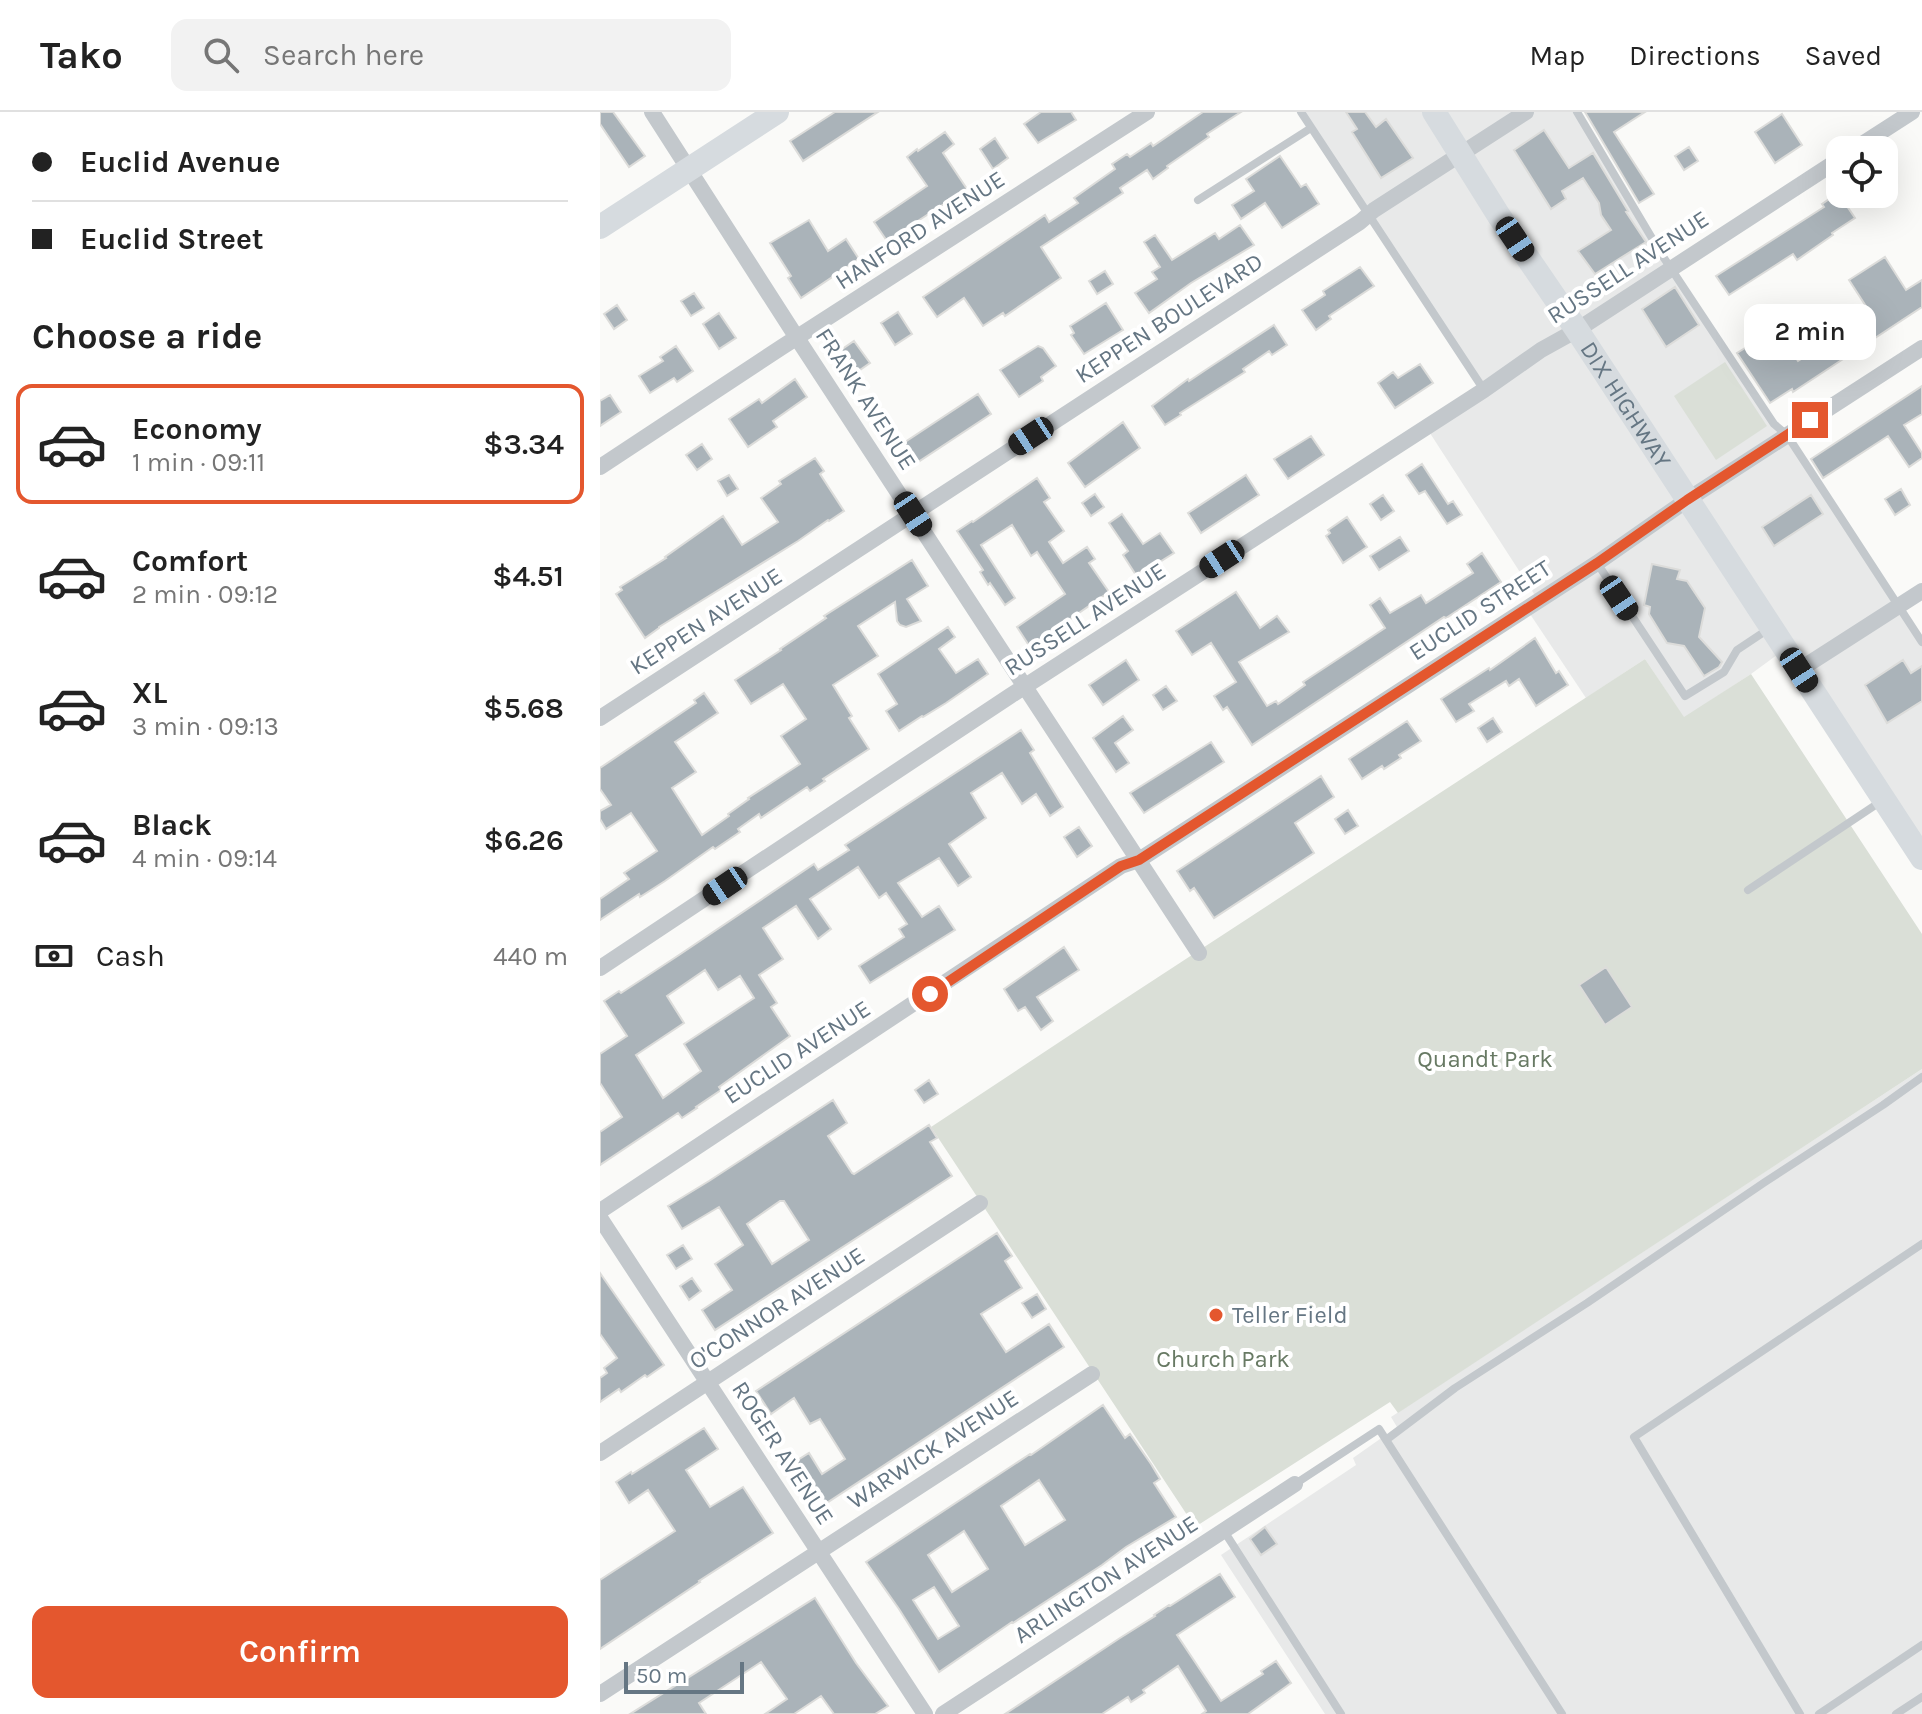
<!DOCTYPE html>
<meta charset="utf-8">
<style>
:root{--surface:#fff;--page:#f2f2f2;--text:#222;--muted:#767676;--line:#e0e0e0;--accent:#e4572e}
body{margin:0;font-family:Karla,sans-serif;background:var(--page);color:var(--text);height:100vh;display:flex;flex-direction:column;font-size:30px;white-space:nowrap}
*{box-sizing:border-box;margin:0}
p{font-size:26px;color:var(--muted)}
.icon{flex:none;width:44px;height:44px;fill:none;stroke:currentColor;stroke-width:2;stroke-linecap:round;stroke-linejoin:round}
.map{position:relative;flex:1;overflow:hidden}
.drawer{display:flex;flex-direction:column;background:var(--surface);width:600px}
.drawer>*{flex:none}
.banner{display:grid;align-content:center;height:176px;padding:0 32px;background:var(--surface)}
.buttons{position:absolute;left:1226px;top:24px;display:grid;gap:16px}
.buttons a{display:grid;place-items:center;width:72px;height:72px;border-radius:16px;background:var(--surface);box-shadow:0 8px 32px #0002;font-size:40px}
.scale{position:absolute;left:24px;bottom:20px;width:120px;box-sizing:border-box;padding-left:8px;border:4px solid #657683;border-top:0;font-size:22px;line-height:28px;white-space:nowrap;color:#657683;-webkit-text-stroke:6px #fff;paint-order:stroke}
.end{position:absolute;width:36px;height:36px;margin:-18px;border:10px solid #e4572e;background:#fff;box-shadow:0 0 0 4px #fff}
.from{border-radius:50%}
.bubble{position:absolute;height:56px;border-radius:16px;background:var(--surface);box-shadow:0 8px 32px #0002;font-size:26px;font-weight:600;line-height:56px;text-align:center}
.car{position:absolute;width:24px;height:48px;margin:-24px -12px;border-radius:10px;box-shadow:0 0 6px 2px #0007;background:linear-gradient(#222 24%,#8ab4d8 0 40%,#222 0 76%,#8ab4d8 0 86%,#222 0)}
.banner b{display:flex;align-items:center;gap:28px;height:76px;font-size:30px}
.banner b+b{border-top:2px solid var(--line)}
.banner i{width:20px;height:20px;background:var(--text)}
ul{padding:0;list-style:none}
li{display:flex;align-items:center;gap:24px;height:120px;margin:0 16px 12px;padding:0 16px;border:4px solid transparent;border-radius:16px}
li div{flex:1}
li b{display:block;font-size:30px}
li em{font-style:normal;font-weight:600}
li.on{border-color:var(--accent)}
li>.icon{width:72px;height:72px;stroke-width:1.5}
h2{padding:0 32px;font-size:36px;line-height:96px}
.pay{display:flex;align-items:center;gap:20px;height:88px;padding:0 32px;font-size:30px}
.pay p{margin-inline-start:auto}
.cta{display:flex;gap:16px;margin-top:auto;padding:16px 32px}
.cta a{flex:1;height:92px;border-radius:16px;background:var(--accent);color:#fff;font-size:32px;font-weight:600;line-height:92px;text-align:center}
header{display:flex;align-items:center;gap:48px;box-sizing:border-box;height:112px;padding:0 40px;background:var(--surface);border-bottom:2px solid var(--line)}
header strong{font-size:38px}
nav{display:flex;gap:44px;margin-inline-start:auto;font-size:28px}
.search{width:560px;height:72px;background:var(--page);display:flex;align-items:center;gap:20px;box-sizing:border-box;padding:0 28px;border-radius:16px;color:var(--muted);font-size:30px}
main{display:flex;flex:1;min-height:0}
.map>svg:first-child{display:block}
</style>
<header>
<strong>Tako</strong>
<div class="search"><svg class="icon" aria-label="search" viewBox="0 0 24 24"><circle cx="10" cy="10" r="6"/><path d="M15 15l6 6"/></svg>Search here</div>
<nav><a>Map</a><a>Directions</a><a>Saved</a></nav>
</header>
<main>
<section class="drawer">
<div class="banner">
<b><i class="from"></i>Euclid Avenue</b>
<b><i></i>Euclid Street</b>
</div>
<h2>Choose a ride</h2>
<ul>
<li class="on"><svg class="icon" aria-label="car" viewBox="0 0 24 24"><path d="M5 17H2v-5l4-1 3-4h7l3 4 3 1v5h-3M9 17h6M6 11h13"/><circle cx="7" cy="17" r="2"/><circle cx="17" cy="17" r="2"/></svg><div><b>Economy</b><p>1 min · 09:11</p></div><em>$3.34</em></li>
<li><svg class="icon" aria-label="car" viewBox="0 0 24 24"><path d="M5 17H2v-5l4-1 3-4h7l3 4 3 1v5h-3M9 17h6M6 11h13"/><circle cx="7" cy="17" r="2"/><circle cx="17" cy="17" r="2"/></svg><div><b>Comfort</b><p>2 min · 09:12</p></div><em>$4.51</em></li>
<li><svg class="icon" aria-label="car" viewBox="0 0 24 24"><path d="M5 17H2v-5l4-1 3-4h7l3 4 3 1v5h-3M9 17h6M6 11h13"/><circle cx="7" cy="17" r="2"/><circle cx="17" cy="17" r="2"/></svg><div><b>XL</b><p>3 min · 09:13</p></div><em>$5.68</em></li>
<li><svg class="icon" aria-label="car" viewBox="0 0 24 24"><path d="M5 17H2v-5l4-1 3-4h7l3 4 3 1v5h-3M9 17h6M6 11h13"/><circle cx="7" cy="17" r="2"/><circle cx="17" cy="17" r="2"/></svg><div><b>Black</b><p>4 min · 09:14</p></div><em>$6.26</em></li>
</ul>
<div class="pay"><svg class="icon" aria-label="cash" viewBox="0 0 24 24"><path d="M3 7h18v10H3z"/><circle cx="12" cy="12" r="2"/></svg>Cash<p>440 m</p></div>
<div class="cta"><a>Confirm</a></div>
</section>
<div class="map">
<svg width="1322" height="1602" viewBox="0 0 1322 1602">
<rect width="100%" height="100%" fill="#fafaf8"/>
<path fill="#e8e9e9" d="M701,0H977L1062,143L1322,530V746L1185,537L1151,562L1084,606L1045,547L986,586L926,496L938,488L826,315L883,278Z
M1322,957V1602H725L621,1443L756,1353L753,1346L797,1315L791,1305Z"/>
<path fill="#dadfd7" d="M1125,250L1167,314L1116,348L1074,284Z
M1045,547L1084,605L1151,562L1322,822V957L798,1301L790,1290L595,1415L331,1015L520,890Z"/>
<path fill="#aab3b9" stroke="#dcdcda" stroke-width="2" fill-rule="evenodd" d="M0,0H13L45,44L29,55L0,12Z
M235,0H278L203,49L190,29Z
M441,0H471L476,8L438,31L424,12Z
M603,0H641L607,22L609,25L567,54L568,56L553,67L547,58L520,76L523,81L441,135L461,166L405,204L403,201L383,214L364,186L337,205L323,185L445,103L449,110L478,91L474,86L515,57L512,52L527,42L530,45L551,31L553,34Z
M746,0H765L776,15L786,7L813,46L781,66L752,20L757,17Z
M985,0H1045L1014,20L1054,82L1039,91Z
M1182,2L1202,33L1175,51L1155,20Z
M944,18L969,56L993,41L1028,99L1026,100L1046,130L995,162L978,139L1011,118L1001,103L999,91L983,66L962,79L966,87L951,97L914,38Z
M345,20L354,32L343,41L367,77L287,129L274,110L327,74L307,45L317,37L318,39Z
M395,26L408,46L393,57L380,37Z
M1089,35L1098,49L1084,58L1075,44Z
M680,44L701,75L706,72L719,92L682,116L665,91L641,107L632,93L654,79L646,67Z
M1238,81L1255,106L1232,121L1233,123L1197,148L1193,142L1129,183L1116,164L1224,95L1222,92Z
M209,108L228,139L246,127L259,147L201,186L188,166L191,164L170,131Z
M640,113L654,133L591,171L549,201L535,181L557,167L552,160L560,155L544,130L555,123L572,148L615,121L619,127Z
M1285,145L1306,178L1322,168V195L1193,280L1192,277L1170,291L1137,241L1177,216L1198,249L1240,223L1271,202L1249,168Z
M760,155L774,174L729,204L731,207L716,218L702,198L725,183L723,179Z
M505,159L513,172L497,182L489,169Z
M1075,175L1099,213L1066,235L1042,197Z
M94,181L104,196L91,204L81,189Z
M506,191L523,218L484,242L471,223L474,221L470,214Z
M17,193L27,208L14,217L4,202Z
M298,200L312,222L295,233L281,211Z
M119,201L136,226L119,237L103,212Z
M674,213L687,233L672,243L669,239L643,257L645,260L580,301L581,303L565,313L552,294L588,267L589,269L610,255Z
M254,229L270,251L254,262L238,240Z
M76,234L93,259L77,270L74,266L50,281L39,264L63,249L60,245Z
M438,234L443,236L456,254L441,265L443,269L419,285L400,258Z
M820,252L833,271L795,296L778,271L793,260L798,266Z
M195,267L207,285L173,309L177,315L148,335L129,307L159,287L162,291Z
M1322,274V302L1304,313L1322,341V346L1309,355L1288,324L1223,366L1211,347Z
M378,282L391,302L312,354L299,334Z
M10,283L21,300L0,314V289Z
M523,310L540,336L485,375L468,351Z
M711,324L724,343L688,367L674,347Z
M102,332L112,347L97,358L86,343Z
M215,346L224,359L220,362L244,399L229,409L228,408L198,429L59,515V516L45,526L16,482L22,478L20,475L66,446L65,445L123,404L142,433L178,410L161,386L181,372L179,369Z
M822,352L848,392L853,389L862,403L847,412L825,379L819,382L806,363Z
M129,363L138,377L127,384L118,369Z
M646,363L659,383L601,421L588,401Z
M437,366L450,386L444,390L464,419L449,430L463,451L487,435L495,447L489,451L509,480L430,535L417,515L465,482L437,440L431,444L412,413L381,433L415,486L405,493L390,471L388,473L380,460L383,458L357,419L372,409L373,410Z
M1301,377L1310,393L1295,403L1285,387Z
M495,382L504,395L491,404L482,391Z
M783,383L794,399L781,408L770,392Z
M1211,383L1223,402L1174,434L1162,415Z
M522,402L543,432L560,421L574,441L558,451L557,449L536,463L523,443L528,439L509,411Z
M747,405L767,435L743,451L726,424L730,421L728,418Z
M800,425L809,439L779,458L770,444Z
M882,441L901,470L846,506L844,505L652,633L627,595L623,598L614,584L636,570L611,531L592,543L576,519L636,480L660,516L677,504L689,520L639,550L667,594L676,589L678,592L705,573L703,570L785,516L770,493L780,486L790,501L821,483L826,491L873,461L867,452Z
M312,448L328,474L307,487L321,509L306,515L300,513L297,509L295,490L258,514L278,544L233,573L252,604L249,606L269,637L223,667L225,669L210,679L207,675L161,706L159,702L138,717L140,720L115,737L113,735L65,769L40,785L39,782L0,808V787L29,767L24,761L57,739L31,701L6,717L0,707V699L11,693L0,677V656L96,591L94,588L104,581L118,601L75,630L96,660L72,676L102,723L129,704L128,702L149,687L148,686L200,652L181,624L206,607L183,572L151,592L135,568L181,538L180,537L226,506L224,504Z
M1052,452L1080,458L1077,467L1087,469L1105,496L1099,525L1122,550L1119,555L1104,564L1084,534L1067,531L1049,502L1050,495L1044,493Z
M348,515L355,525L339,537L356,561L378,547L388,562L346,591L323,605L322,604L299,619L286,599L297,592L278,562Z
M935,526L956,561L959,559L968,573L936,594L919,567L909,574L906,569L869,592L874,599L856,610L841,587L889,556L890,558Z
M526,548L539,568L503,593L489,573Z
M1303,548L1311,561L1322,554V589L1287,611L1265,573Z
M566,574L577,589L563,598L553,583Z
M523,604L533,618L515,631L529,651L516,660L493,626Z
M893,606L902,620L887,630L878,616Z
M807,609L821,629L799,643L801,646L784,657L782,654L762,667L749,647Z
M421,618L434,638L430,641L463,695L450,704L436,682L422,692L402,661L371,681L386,706L349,732L371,765L358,774L339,746L298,771L322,805L339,794L355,818L270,871L259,854L304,825L299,817L307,812L286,781L279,786L258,755L210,787L231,817L218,827L196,794L163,816L183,847L159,863L177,891L171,895L190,924L119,975L121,978L96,995L97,996L82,1006L78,1001L0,1053V1020L22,1005L0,971V942L27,924L4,889L19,879L21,881L79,843L214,752L218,758L249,738L245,733ZM105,858L118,878L140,864L154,886L84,932L101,959L63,986L36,943L84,911L67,884Z
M611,630L624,650L544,701L530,681Z
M721,664L734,685L695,711L714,741L614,806L594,776L590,779L577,759Z
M748,698L758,714L745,722L735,707Z
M479,715L492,734L477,745L464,725Z
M464,835L479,858L437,885L453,909L441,918L425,895L418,899L404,877Z
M1006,855L1032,895L1005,913L979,873Z
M329,968L338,982L324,991L315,978Z
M233,988L247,1011L228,1024L252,1061L254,1062L329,1013L337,1026L330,1030L352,1064L115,1218L102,1198L132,1178L115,1152L143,1133L119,1095L82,1117L68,1094L109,1069ZM180,1089H184L209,1128L172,1152L147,1112Z
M397,1121L412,1144L405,1149L422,1176L381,1202L406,1240L449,1212L464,1235L222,1394L193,1351L209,1341L222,1362L245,1347L220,1307L210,1312L194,1286L171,1302L156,1279Z
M83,1133L92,1147L76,1157L67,1143Z
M0,1161L64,1253L47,1265L45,1263L21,1280L19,1277L0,1290V1266L7,1261L4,1256L17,1246L0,1222Z
M92,1166L101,1179L89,1188L80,1174Z
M437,1182L446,1197L432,1206L422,1191Z
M503,1293L525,1326L530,1322L551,1352L560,1367L554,1371L576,1405L526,1435L502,1453L413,1511L412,1510L339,1560L299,1497L266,1450L430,1342L431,1343ZM439,1368L465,1408L425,1433L401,1394ZM364,1419L388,1457L352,1480L328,1443ZM334,1475L359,1514L338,1527L313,1488Z
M104,1316L118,1337L86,1358L110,1395L143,1375L173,1421L99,1469L100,1470L0,1537V1468L75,1419L48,1378L29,1391L16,1370L31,1360L32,1362Z
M665,1415L677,1432L661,1443L650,1427Z
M620,1462L635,1485L577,1523L621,1589L663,1562L661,1559L676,1549L691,1571L648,1602H602L606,1599L578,1554L543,1578L545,1581L531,1590L528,1585L502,1602H405L520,1526L555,1504L554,1503L569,1493L570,1494Z
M215,1486L256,1551L288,1594L275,1602H234L221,1584L194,1602H165L187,1587L161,1550L99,1591L106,1602H30Z"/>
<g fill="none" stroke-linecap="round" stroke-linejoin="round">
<path stroke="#c3c8cc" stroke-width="8" d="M701,0L884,278
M977,0L1062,143L1174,312L1187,323L1322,530
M598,88L711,16
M997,451L1085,584L1124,560L1137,538L1170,516
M1148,778L1280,690
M786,1328L855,1276L987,1191L1165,1070L1283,993L1322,965
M695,1372L779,1317L962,1602
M624,1419L741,1602
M1200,1602L1034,1325L1322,1132
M1219,1602L1322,1533
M1296,1602L1322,1585"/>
<path stroke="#c3c8cc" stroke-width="16" d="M52,0L197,226L599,841
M1253,38L1312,0
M0,355L182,235L547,0
M1199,558L1322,479
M0,606L760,110L774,98L926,0
M0,856L410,584L884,278L941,238L977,218L1240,47
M0,1099L521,754L539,748L997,451L1087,388L1322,236
M0,1106L325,1602
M0,1341L380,1091
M0,1582L492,1262
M343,1602L695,1372"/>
<g stroke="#d6dbdf" stroke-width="24">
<path id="s1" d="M834,0L899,104L977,218L1322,746"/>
<path d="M0,115L177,0"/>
</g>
</g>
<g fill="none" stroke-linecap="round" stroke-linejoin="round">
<path stroke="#e4572e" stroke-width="10" d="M330,882L521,754L539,748L997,451L1087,388L1210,308"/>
</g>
<circle fill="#e4572e" stroke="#fff" stroke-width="3" cx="616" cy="1203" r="8"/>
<g text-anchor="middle" stroke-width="8" stroke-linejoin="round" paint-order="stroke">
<g font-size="24" fill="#657683" stroke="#fff">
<text transform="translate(320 118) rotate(-33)" y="8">HANFORD AVENUE</text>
<text transform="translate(1028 155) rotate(-33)" y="8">RUSSELL AVENUE</text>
<text transform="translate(569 206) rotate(-33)" y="8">KEPPEN BOULEVARD</text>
<text transform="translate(266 287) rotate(57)" y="8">FRANK AVENUE</text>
<text dy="8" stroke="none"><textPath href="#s1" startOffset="350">DIX HIGHWAY</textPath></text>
<text transform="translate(880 498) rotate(-33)" y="8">EUCLID STREET</text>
<text transform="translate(485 507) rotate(-33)" y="8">RUSSELL AVENUE</text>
<text transform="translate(106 509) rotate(-33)" y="8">KEPPEN AVENUE</text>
<text transform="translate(197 940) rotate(-33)" y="8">EUCLID AVENUE</text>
<text transform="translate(177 1196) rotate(-33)" y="8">O'CONNOR AVENUE</text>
<text transform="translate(333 1337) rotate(-33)" y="8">WARWICK AVENUE</text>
<text transform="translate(183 1341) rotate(57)" y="8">ROGER AVENUE</text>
<text transform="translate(506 1467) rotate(-33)" y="8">ARLINGTON AVENUE</text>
</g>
<g font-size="24" fill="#687a64" stroke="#fff">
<text x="885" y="955">Quandt Park</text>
<text x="623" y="1255">Church Park</text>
</g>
<g font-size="24" fill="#657683" stroke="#fff" text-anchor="start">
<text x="632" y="1211">Teller Field</text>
</g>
</g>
</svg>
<div class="buttons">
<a><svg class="icon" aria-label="locate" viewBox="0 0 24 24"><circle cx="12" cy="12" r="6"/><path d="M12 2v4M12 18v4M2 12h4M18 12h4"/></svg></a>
</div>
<div class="scale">50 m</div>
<i class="end from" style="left:330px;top:882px"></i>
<i class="end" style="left:1210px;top:308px"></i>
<div class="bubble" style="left:1144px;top:192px;width:132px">2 min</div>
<i class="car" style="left:915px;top:127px;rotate:146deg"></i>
<i class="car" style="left:431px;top:324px;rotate:237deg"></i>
<i class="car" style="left:313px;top:402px;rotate:147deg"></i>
<i class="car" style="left:622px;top:447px;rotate:237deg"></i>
<i class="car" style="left:1019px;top:486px;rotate:146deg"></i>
<i class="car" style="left:1199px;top:558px;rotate:147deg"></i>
<i class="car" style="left:125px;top:774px;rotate:236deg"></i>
</div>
</main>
